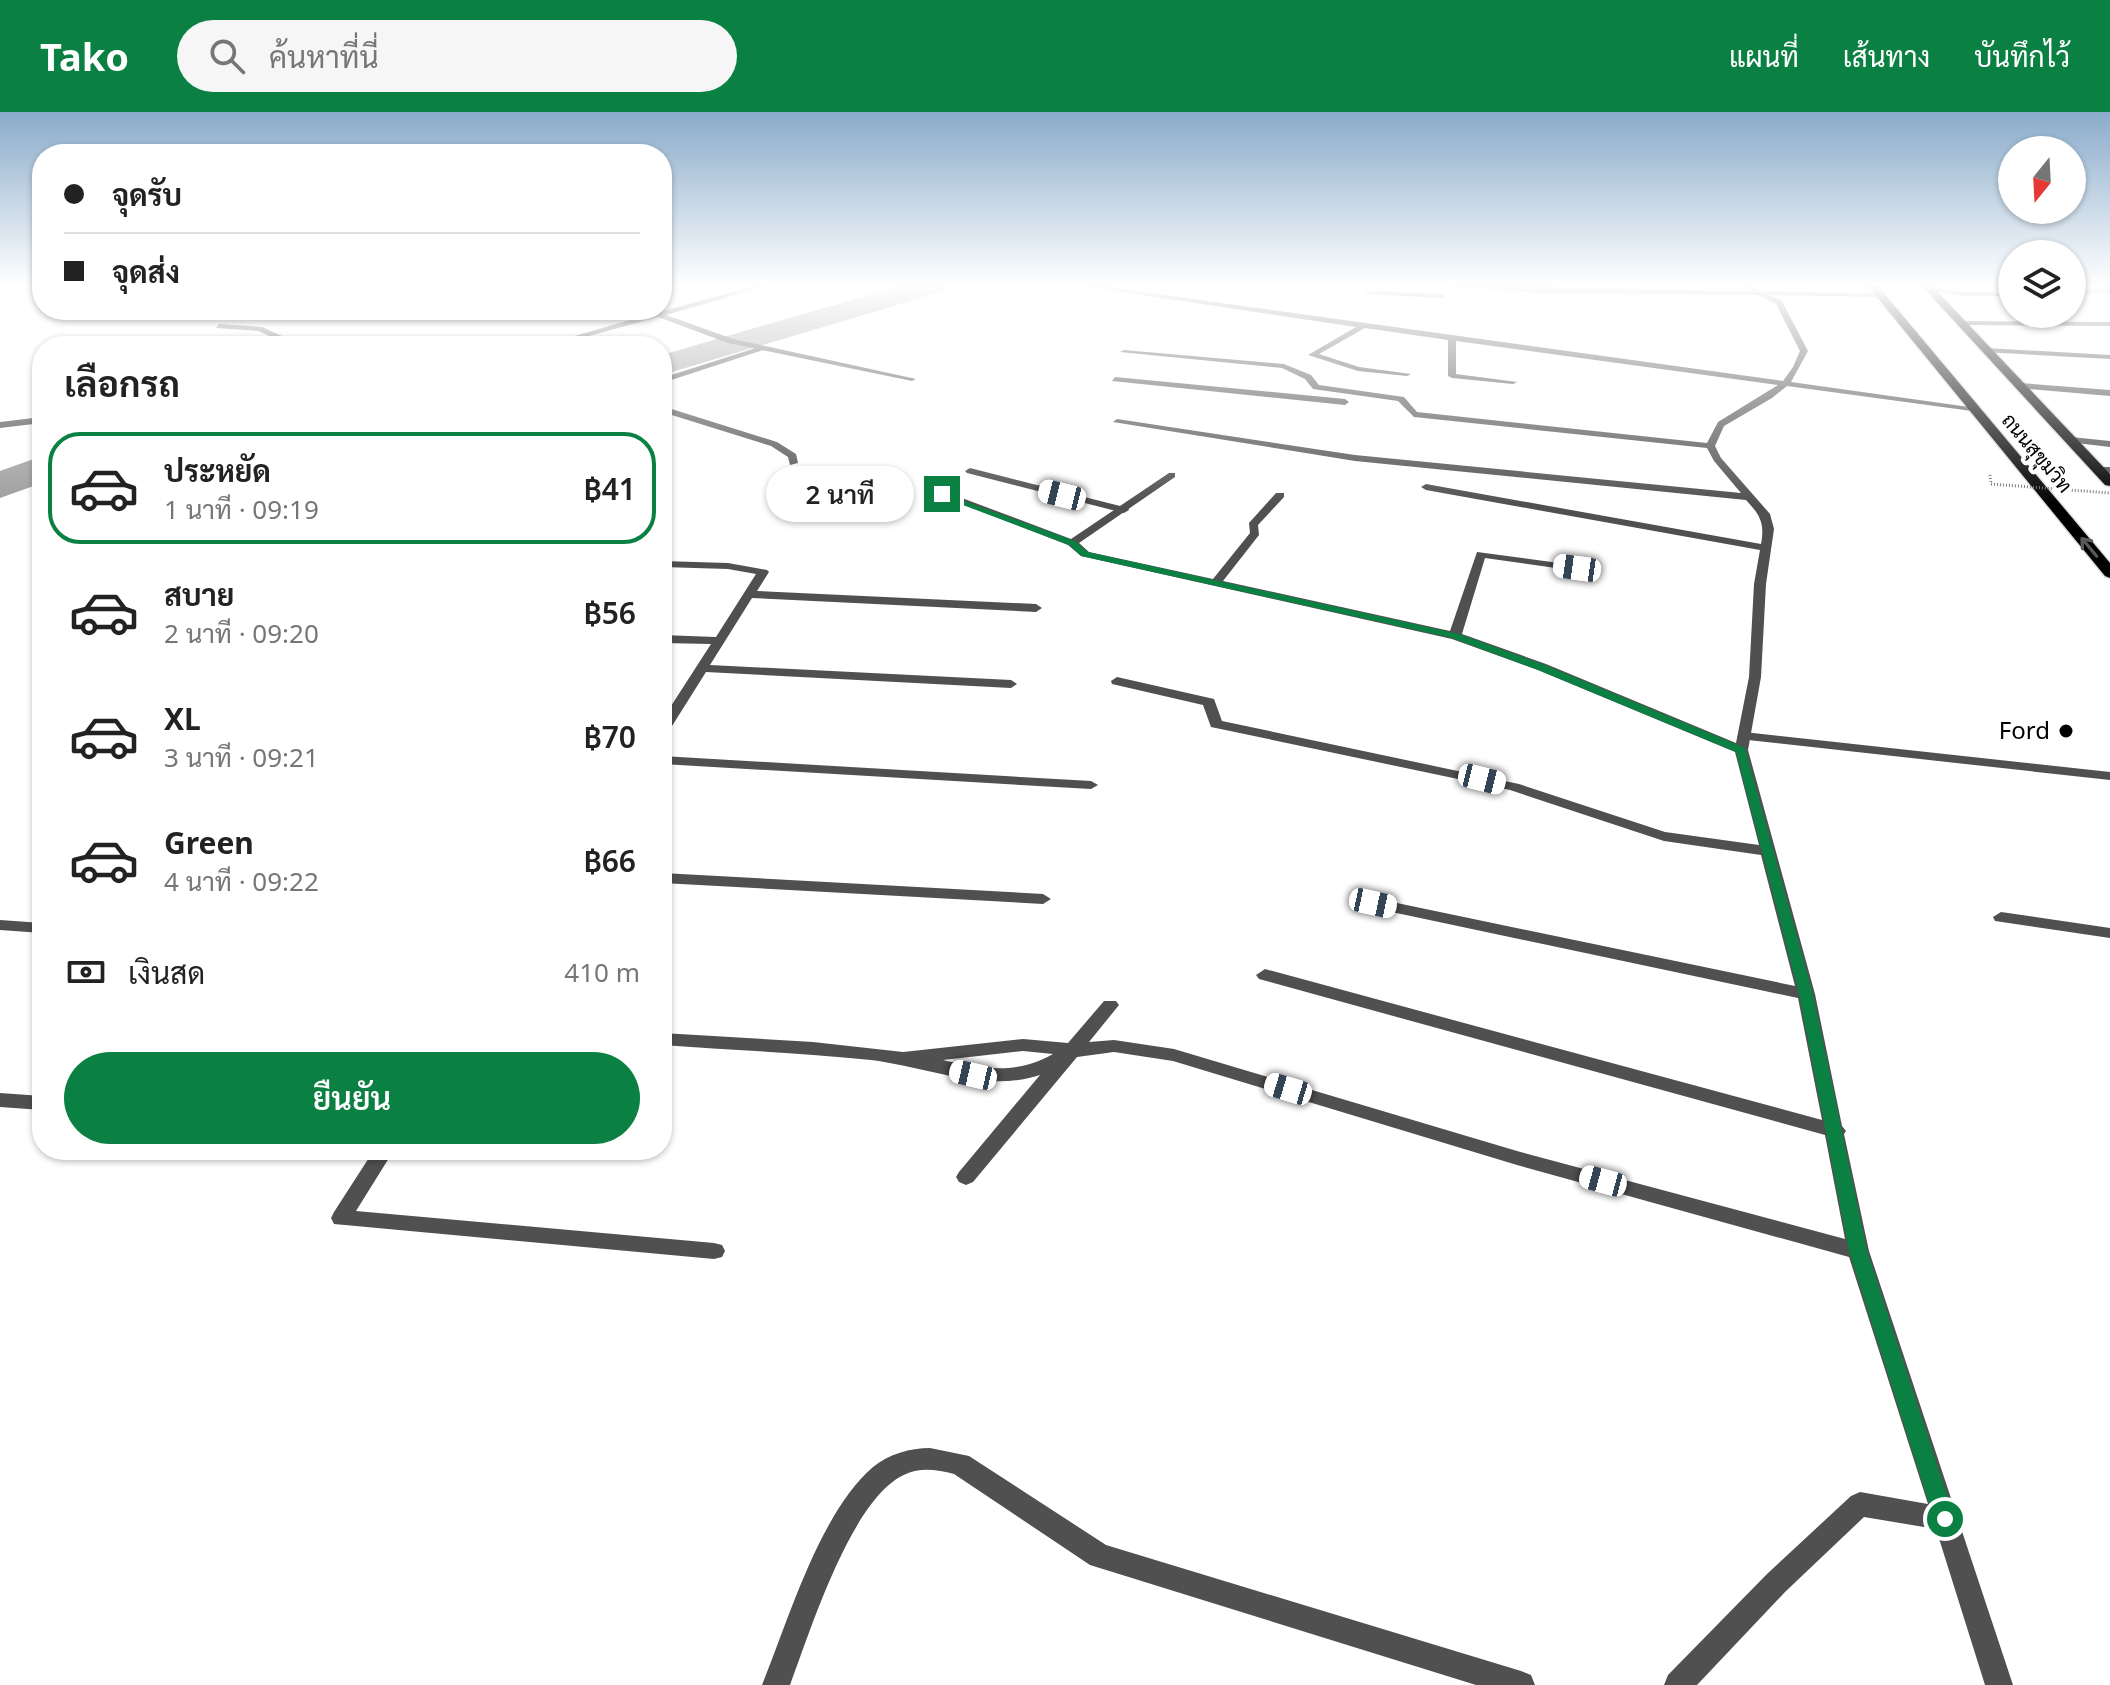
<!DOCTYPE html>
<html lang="th">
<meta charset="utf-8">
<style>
:root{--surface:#fff;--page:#f6f6f6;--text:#222;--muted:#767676;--line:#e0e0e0;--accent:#0b8043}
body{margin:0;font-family:"Noto Sans",Sarabun,sans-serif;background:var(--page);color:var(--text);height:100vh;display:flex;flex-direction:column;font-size:30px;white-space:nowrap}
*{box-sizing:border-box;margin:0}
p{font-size:26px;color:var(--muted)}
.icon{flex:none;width:44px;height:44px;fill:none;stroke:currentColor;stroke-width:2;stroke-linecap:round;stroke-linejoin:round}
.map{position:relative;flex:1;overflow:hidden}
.sheet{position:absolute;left:32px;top:224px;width:640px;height:824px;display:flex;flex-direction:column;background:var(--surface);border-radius:32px;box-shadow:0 2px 6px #0004}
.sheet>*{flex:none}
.banner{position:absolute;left:32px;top:32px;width:640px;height:176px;border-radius:32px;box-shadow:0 2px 6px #0004;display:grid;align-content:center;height:176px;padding:0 32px;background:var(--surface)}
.needle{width:52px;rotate:198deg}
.controls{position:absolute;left:1998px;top:24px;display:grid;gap:16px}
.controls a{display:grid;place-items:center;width:88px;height:88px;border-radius:50%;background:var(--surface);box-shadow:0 2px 6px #0004;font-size:40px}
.end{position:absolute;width:36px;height:36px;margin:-18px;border:10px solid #0b8043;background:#fff;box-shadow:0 0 0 4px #fff}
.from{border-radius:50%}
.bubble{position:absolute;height:56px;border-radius:28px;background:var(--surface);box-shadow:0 2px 6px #0004;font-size:26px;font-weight:600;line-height:56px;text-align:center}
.car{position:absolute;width:24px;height:48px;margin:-24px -12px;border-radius:10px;box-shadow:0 0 6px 2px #0007;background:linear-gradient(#fff 24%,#345 0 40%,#fff 0 76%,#345 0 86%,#fff 0)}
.banner b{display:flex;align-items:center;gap:28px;height:76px;font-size:30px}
.banner b+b{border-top:2px solid var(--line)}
.banner i{width:20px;height:20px;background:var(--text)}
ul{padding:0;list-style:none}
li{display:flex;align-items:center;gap:24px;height:112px;margin:0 16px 12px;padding:0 16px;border:4px solid transparent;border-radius:32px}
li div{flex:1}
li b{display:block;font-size:30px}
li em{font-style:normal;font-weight:600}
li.selected{border-color:var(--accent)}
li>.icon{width:72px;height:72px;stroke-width:1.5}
h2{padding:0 32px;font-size:36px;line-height:96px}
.pay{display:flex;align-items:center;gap:20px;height:88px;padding:0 32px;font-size:30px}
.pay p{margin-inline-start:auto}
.cta{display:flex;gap:16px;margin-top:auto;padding:16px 32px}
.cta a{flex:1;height:92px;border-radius:48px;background:var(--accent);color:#fff;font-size:32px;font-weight:600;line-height:92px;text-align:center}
header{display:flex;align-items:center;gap:48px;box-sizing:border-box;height:112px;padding:0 40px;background:var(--accent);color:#fff}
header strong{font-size:38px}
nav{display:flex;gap:44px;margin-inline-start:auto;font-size:28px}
.search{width:560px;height:72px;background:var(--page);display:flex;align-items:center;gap:20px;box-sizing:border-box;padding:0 28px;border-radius:44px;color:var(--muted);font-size:30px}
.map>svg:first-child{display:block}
</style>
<header>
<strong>Tako</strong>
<div class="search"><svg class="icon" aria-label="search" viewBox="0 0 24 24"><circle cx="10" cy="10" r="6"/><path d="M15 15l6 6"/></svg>ค้นหาที่นี่</div>
<nav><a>แผนที่</a><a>เส้นทาง</a><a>บันทึกไว้</a></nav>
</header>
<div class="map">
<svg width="2110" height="1573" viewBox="0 0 2110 1573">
<rect width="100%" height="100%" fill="#fff"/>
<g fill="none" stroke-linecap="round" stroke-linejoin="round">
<path fill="#9e9e9e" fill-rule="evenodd" d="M903,173H948L944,179L662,263V243Z
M42,344V371L0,386V359Z"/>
<g stroke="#dbdbdb" stroke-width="3">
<path id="trunk" d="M1867,173H1877L2110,451V466L2105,464Z
M1921,173H1931L2110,362V374L2105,373Z"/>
</g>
<path stroke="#727272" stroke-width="3" stroke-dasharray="1 2" stroke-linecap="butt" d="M1990,363L1991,372"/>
<path fill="#505050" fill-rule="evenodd" d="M1930,175L1963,180H2012V184H1963L1928,178Z
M2110,177V181L2072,182V178Z
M1958,209L2110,210V214L1961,213Z
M762,234L769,236L662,271V266Z
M662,294L777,330L796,342L798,351L790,353L788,345L771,334L662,300Z
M2095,355H2110V361L2095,359Z
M970,356L1128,396L1129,398L1124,401L967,361L965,359Z
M1744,620L2110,660V668L1739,627V621Z
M2001,800L2110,816V826L1995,809L1993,805Z"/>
<path fill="#505050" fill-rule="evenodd" d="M759,173H770L666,203L733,227L916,267L912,269L728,231L658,205L553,234H540L630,208L512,198L630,204L633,207Z
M1075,173H1093L1783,269L1793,255L1800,239L1776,192L1758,183L1540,181L1423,173L1750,179L1740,173H1748L1761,179L1881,182L1883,185L1769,183L1782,189L1808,239L1791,270L1976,296L1972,299L1787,274L1772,286L1724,314L1715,334L1721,346L1770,402L1774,417L1766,472L1761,565L1748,638L1815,882L1842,1014L1846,1019L1844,1022L1869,1139L2013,1573H1985L1936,1417L1864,1405L1785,1480L1697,1573H1664L1668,1563L1767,1462L1851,1384L1860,1380L1928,1392L1849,1145L1517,1053L1173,949L1114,940L1077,945L973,1070L966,1073L959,1070L956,1065L959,1060L1040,963C985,981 927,955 871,948C801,941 732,938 662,933V921L813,930L903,940L1023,927L1068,931L1104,889H1116L1119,893L1089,930L1114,928L1174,937L1517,1039L1845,1127L1825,1023L1259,867L1256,863L1265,857L1822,1008L1798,886L1373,796L1365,791L1373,786L1795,874L1761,743L1664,729L1510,678L1211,615L1203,593L1112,572L1111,569L1117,565L1214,587L1222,609L1519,672L1665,720L1759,733L1735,640L1538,558L1452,527L1081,444L1068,433L937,382L946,380L1071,427L1169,361H1175V365L1079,431L1089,440L1213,467L1250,421L1249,411L1276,381H1284V385L1258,413L1259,423L1223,469L1450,519L1477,440L1581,454V458L1577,459L1485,446L1462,522L1546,552L1736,631L1749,565L1754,472L1760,438L1426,378L1421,375L1426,372L1761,432C1765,411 1760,403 1746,388L1355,349L1113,310L1117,307L1355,343L1741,381L1714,349L1707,336L1414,305L1398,289L1313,277L1305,267L1282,256L1120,240L1124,238L1284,252L1311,263L1319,273L1404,285L1417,300L1707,331L1718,310L1778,273L1456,229V262L1517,270L1513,272L1452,266L1448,264V228L1365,216L1319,242L1359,255L1411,262L1407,264L1358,259L1308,243L1356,215ZM1023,939L1053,942C1017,963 982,957 943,948Z
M1367,179L1442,182L1446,184L1442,186L1365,182Z
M219,212L262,215L304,234H293L258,219L216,216Z
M1986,236L2110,243V247L1983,240Z
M1115,265L1345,287L1349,290L1345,293L1112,269Z
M2020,271L2110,278V284L2017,276L2016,274Z
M42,305V311L0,316V310Z
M2071,325L2110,329V335L2068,330V326Z
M662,449L728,451L767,458L769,460L757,479L1036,492L1042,496L1036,500L752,486L710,553L1011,568L1017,572L1011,576L706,560L667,622L662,623V608L711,532L662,531V523L716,525L756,462L728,457L662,455Z
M662,644L1091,669L1098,673L1091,677L662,652Z
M662,761L1043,782L1051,787L1043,792L662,771Z
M0,808L42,811V821L0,818Z
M0,981L42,984V998L0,995Z
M374,1038H394L356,1099L714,1131L722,1133L725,1139L722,1145L714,1147L334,1112L331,1106L334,1100Z
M930,1336L969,1344L1106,1433L1521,1559L1531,1563L1535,1573H1476L1090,1453L954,1362C938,1358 921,1355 906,1362C852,1384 810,1520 790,1573H762C788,1509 820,1400 873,1355C889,1342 910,1336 930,1336Z"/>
<use href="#trunk" fill="#000" fill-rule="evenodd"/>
<path stroke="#727272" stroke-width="3" stroke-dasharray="1 2" stroke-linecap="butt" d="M1991,372L2110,381"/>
</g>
<defs><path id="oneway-shaft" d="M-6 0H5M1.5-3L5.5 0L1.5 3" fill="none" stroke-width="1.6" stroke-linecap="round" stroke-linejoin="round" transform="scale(2)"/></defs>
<use stroke="#595959" href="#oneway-shaft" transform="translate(2089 435) rotate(-130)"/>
<linearGradient id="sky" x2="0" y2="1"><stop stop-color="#8aabca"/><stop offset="0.44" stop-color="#fff"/><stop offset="1" stop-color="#fff" stop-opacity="0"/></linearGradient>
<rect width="2110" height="393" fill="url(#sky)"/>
<path fill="#0b8043" d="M939,380L1075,429L1088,440L1459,522L1545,553L1745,636L1813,882L1867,1139L1955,1407L1952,1414L1945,1417L1937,1414L1934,1407L1849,1139L1799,882L1736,640L1538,558L1452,526L1081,444L1069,433L939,384Z"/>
<circle fill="#000" stroke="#fff" stroke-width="3" cx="2066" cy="619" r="8"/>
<g text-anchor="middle" stroke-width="8" stroke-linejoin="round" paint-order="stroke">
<g font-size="20" fill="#000" stroke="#fff">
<text transform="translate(2037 341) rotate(50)" y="7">ถนนสุขุมวิท</text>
</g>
<g font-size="24" fill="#000" stroke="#fff" text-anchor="end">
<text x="2050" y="627">Ford</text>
</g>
</g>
</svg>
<div class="controls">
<a><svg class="needle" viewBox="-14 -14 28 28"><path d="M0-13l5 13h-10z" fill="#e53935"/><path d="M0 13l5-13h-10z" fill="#767676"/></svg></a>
<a><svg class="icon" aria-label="layers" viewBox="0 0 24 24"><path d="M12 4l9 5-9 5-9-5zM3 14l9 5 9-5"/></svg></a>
</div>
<i class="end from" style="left:1945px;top:1407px"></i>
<i class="end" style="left:942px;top:382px"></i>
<div class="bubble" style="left:766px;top:354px;width:148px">2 นาที</div>
<i class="car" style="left:1062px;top:383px;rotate:284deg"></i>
<i class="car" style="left:1577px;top:456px;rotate:278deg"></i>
<i class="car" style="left:1482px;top:667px;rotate:104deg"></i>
<i class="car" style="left:1373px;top:791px;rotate:102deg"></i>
<i class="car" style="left:973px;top:963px;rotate:283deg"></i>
<i class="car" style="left:1288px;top:977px;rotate:287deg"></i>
<i class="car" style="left:1603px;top:1069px;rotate:285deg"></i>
<div class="banner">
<b><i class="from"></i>จุดรับ</b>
<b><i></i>จุดส่ง</b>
</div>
<section class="sheet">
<h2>เลือกรถ</h2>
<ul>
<li class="selected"><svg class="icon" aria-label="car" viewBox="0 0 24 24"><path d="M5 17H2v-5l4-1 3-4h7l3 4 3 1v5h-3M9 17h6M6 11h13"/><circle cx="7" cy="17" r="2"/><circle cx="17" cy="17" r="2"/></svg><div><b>ประหยัด</b><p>1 นาที · 09:19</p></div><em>฿41</em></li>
<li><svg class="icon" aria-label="car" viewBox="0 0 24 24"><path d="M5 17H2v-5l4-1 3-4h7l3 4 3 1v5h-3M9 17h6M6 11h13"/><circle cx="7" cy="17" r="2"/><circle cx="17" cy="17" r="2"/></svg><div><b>สบาย</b><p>2 นาที · 09:20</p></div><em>฿56</em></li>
<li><svg class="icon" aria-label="car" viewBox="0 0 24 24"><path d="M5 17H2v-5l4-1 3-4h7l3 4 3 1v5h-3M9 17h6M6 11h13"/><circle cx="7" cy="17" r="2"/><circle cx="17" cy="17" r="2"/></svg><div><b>XL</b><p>3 นาที · 09:21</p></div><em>฿70</em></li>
<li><svg class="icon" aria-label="car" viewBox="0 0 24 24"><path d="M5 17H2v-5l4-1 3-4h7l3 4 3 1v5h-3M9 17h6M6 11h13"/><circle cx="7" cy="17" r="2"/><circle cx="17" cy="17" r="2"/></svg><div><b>Green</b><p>4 นาที · 09:22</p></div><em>฿66</em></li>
</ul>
<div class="pay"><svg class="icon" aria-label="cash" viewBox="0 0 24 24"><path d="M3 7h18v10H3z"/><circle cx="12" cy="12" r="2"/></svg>เงินสด<p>410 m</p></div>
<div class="cta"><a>ยืนยัน</a></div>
</section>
</div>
